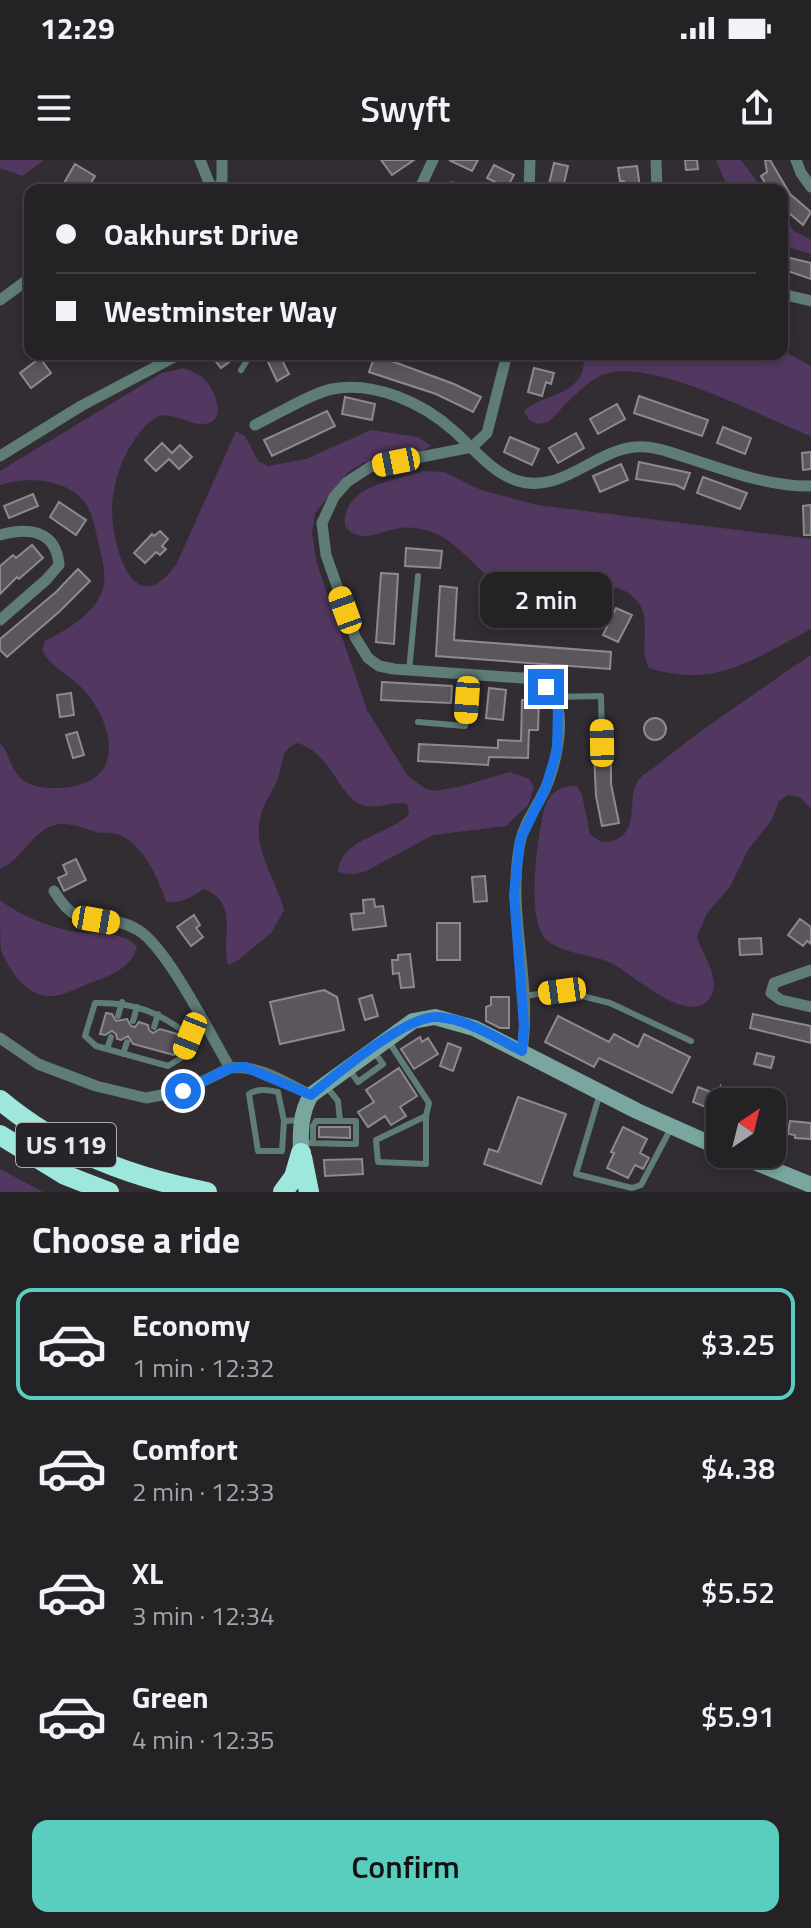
<!DOCTYPE html>
<meta charset="utf-8">
<style>
:root{--surface:#252226;--page:#2d2a2e;--text:#f1f3f6;--muted:#a3a4a7;--line:#423f43;--accent:#59cebf}
body{margin:0;font-family:"Titillium Web",sans-serif;background:var(--page);color:var(--text);height:100vh;display:flex;flex-direction:column;font-size:30px;white-space:nowrap}
*{box-sizing:border-box;margin:0}
p{font-size:26px;color:var(--muted)}
.icon{flex:none;width:44px;height:44px;fill:none;stroke:currentColor;stroke-width:2;stroke-linecap:round;stroke-linejoin:round}
.map{position:relative;height:1032px;overflow:hidden}
.details{display:flex;flex-direction:column;background:var(--surface);flex:1}
.details>*{flex:none}
.hud{position:absolute;left:24px;top:24px;width:764px;height:176px;border-radius:16px;box-shadow:0 4px 12px #0003,0 0 0 2px var(--line);display:grid;align-content:center;height:176px;padding:0 32px;background:var(--surface)}
.needle{width:52px;rotate:35deg}
.fabs{position:absolute;left:706px;top:928px;display:grid;gap:16px}
.fabs a{display:grid;place-items:center;width:80px;height:80px;border-radius:16px;background:var(--surface);box-shadow:0 4px 12px #0003,0 0 0 2px var(--line);font-size:40px}
.end{position:absolute;width:36px;height:36px;margin:-18px;border:10px solid #1a73e8;background:#fff;box-shadow:0 0 0 4px #fff}
.from{border-radius:50%}
.bubble{position:absolute;height:56px;border-radius:16px;background:var(--surface);box-shadow:0 4px 12px #0003,0 0 0 2px var(--line);font-size:26px;font-weight:600;line-height:56px;text-align:center}
.car{position:absolute;width:24px;height:48px;margin:-24px -12px;border-radius:10px;box-shadow:0 0 6px 2px #0007;background:linear-gradient(#f5c518 24%,#345 0 40%,#f5c518 0 76%,#345 0 86%,#f5c518 0)}
.hud b{display:flex;align-items:center;gap:28px;height:76px;font-size:30px}
.hud b+b{border-top:2px solid var(--line)}
.hud i{width:20px;height:20px;background:var(--text)}
ul{padding:0;list-style:none}
li{display:flex;align-items:center;gap:24px;height:112px;margin:0 16px 12px;padding:0 16px;border:4px solid transparent;border-radius:16px}
li div{flex:1}
li b{display:block;font-size:30px}
li em{font-style:normal;font-weight:600}
li.selected{border-color:var(--accent)}
li>.icon{width:72px;height:72px;stroke-width:1.5}
h2{padding:0 32px;font-size:36px;line-height:96px}
.action{display:flex;gap:16px;margin-top:auto;padding:16px 32px}
.action a{flex:1;height:92px;border-radius:16px;background:var(--accent);color:#111;font-size:32px;font-weight:600;line-height:92px;text-align:center}
.status{display:flex;justify-content:space-between;align-items:center;height:56px;padding:0 40px;background:var(--surface);direction:ltr}
.status svg{height:22px;fill:currentColor}
header{display:flex;justify-content:space-between;align-items:center;height:104px;padding:0 32px;background:var(--surface);font-size:36px;font-weight:600}
.map>svg:first-child{display:block}
</style>
<div class="status"><b>12:29</b><svg viewBox="0 0 49 12"><path d="M0 12V9h3v3zM5 12V6h3v6zM10 12V3h3v9zM15 12V0h3v12zM26 1h20v11H26zM47 4h2v5h-2z"/></svg></div>
<header><svg class="icon" aria-label="menu" viewBox="0 0 24 24"><path d="M4 6h16M4 12h16M4 18h16"/></svg>Swyft<svg class="icon" aria-label="share" viewBox="0 0 24 24"><path d="M12 15V3M7 8l5-5 5 5M5 13v7h14v-7"/></svg></header>
<div class="map">
<svg width="811" height="1032" viewBox="0 0 811 1032">
<rect width="100%" height="100%" fill="#312d33"/>
<path fill="#523860" d="M0,0H44L22,16L0,8Z
M716,0H741L763,30H729Z
M782,55L794,71L811,80V94L782,85Z
M782,190L811,206V276C763,258 654,198 605,214C586,220 563,248 548,262L538,264L529,260L524,251C544,233 582,236 584,202L577,194H782Z
M184,208C191,211 199,214 205,220C215,231 229,262 203,264C188,265 170,249 155,258C141,266 125,293 120,308C115,321 112,337 112,351C113,390 135,464 177,403L236,271L245,276L259,302L268,306L306,299L371,270L418,277L431,286L410,298L364,302L347,313L315,353L312,373L317,404L367,550L408,616L424,628L435,631L458,627L510,612L529,619L534,627L528,645L506,666L433,675L368,710C357,715 350,715 338,712C342,677 388,676 409,654L407,644C392,641 376,650 362,645C338,636 332,594 298,583C279,590 284,602 278,618C273,632 262,644 260,659C253,691 277,721 284,750L272,772L237,801L228,805C220,778 241,744 204,729C191,737 181,744 166,742C159,719 142,682 117,674C109,672 100,674 93,671C78,666 61,659 45,669C28,680 20,700 0,709V583C9,593 10,606 18,615C29,630 54,629 70,627C128,618 112,560 82,528C69,514 50,507 42,490L45,481C68,469 96,454 103,428C107,415 102,398 99,385C96,373 93,355 86,344C69,319 26,316 0,325V311L162,213Z
M424,311L444,312L481,330L537,345L811,379V469C753,499 718,529 649,508C636,485 657,455 631,435C601,411 574,453 545,452C506,450 472,391 437,374C423,368 409,366 395,369C376,373 359,384 345,366C341,326 395,320 424,311Z
M811,495V649L800,637L788,635L779,641L771,661L748,690L730,727L707,753L697,777C703,795 723,822 709,839C687,866 633,814 613,804C592,793 553,794 542,774C529,751 536,691 541,665C544,643 551,625 577,626L582,635L590,674C597,680 603,684 612,681C643,672 624,637 640,618C645,613 650,611 655,607C671,594 687,581 704,569C740,544 775,519 811,495Z
M0,740C21,756 45,765 70,771C93,776 121,768 137,787C131,809 109,816 90,823C77,828 62,837 48,836C26,836 8,808 1,790C0,776 0,755 0,740Z
M0,1009L43,1032H0Z"/>
<path fill="#5a565c" stroke="#8d8990" stroke-width="2" d="M381,0H414L392,15Z
M449,0H478L472,11Z
M685,0H697L698,9L686,10Z
M765,0H770L790,34L811,52L803,65L782,47V30H769L761,16L767,12Z
M554,3L568,6L563,28L549,24Z
M75,4L95,16L87,30H60Z
M494,5L514,15L507,28L487,18Z
M637,6L640,27L625,29L624,21H620L618,8Z
M782,96L811,103V119L782,109Z
M210,194H240L221,208Z
M375,195L454,224L481,237L473,252L436,234L369,212Z
M280,196L289,214L277,221L268,202Z
M40,198L51,213L31,228L20,213Z
M534,208L554,213L551,224L546,222L542,236L528,232Z
M639,236L708,260L702,276L634,253Z
M345,237L375,244L372,260L342,254Z
M617,244L625,259L598,274L590,259Z
M327,251L335,266L272,296L264,280Z
M723,267L751,278L745,294L717,283Z
M576,273L584,288L558,303L549,288Z
M510,277L539,289L532,305L504,292Z
M162,283L172,293L180,285L192,297L179,309L169,299L156,311L145,300Z
M811,292V309L803,310L802,293Z
M639,302L690,313L684,329L676,325L636,319Z
M621,304L628,320L600,332L593,316Z
M703,317L747,333L740,349L697,333Z
M33,334L38,346L9,358L4,346Z
M59,342L86,360L76,375L50,357Z
M811,345V375H804L803,346Z
M160,371L168,379L162,386L166,389L160,395L156,392L145,403L134,393L152,374L154,376Z
M32,385L43,398L19,419L17,417L0,434V406L13,395L16,398Z
M406,388L442,391L440,408L405,406Z
M78,409L90,421L60,451L7,497L0,490V479L56,432Z
M381,413L398,414L394,484L376,482Z
M440,426L457,428L454,480L611,492L610,509L436,496Z
M616,448L632,455L618,482L603,475Z
M382,522L452,526L451,543L381,540Z
M489,528L506,530L503,560L486,558Z
M71,533L74,555L60,557L57,535Z
M522,540H539L538,570H529L528,598L489,597L488,605L418,601L419,584L498,588V580L521,581Z
M644 569a11 11 0 1 1 22 0a11 11 0 1 1-22 0Z
M77,572L84,595L73,598L66,575Z
M611,593V624L619,663L602,666L596,636L594,594Z
M76,699L86,720L64,731L58,718L67,714L63,705Z
M485,716L487,741L474,742L472,717Z
M374,739L375,747L383,746L386,766L353,770L351,754L364,753L363,740Z
M194,755L200,765L196,768L203,777L191,786L177,767Z
M800,759L811,767V784L807,781L803,786L788,775Z
M437,763H460V800H437Z
M761,778L762,794L740,795L739,779Z
M410,794L414,827L401,828L399,813L393,814L392,800H398V795Z
M324,830L337,837L344,870L280,884L270,842Z
M372,835L378,856L365,860L359,839Z
M491,837H509V868H500L486,861V847L491,845Z
M106,853L112,854L116,861L127,859L131,866L135,867L139,862L148,865L149,870L153,873L160,869L177,874L180,876L174,895L133,884L128,876L121,880L117,879L116,874L112,871L105,875L100,874Z
M753,854L811,866V883L750,868Z
M558,856L609,882L614,874L638,887L644,874L690,897L672,933L599,898L594,907L545,882Z
M420,877L422,882L428,878L438,894L414,909L401,889Z
M448,883L461,888L453,911L440,906Z
M757,893L774,897L771,908L754,904Z
M399,908L417,936L400,947L406,956L391,965L385,956L368,967L358,952L374,942L366,930Z
M698,927L716,934L720,927V935L736,942H720V955L710,951L711,949L693,942Z
M518,937L566,954L541,1024L484,1004L489,989L498,992Z
M790,961L811,963V979L795,978V975L788,974Z
M319,967H350V978L319,977Z
M623,967L647,979L640,993L649,998L643,1009L635,1005L628,1018L607,1008L614,993L611,992Z
M362,999L363,1014L325,1016L324,1000Z"/>
<g fill="none" stroke-linecap="round" stroke-linejoin="round">
<path stroke="#5f7c77" stroke-width="6" d="M241,210L251,194
M409,511L418,416
M552,537L601,536L602,583
M418,562L465,566L469,514
M523,836L562,831L610,843L691,881
M118,856L122,842
M133,861L137,847
M154,867L158,854
M190,876L181,898L168,906L96,886L85,876L95,843C134,842 159,852 190,876L207,868
M389,882L429,943L426,956V1004L378,1002L376,980L426,956
M107,889L111,877
M123,894L127,882
M349,909L358,922L383,904L374,892
M325,925L338,941L340,961
M600,933L576,1014L632,1028L641,1025L671,968
M284,961L282,991H258L249,934C258,928 268,930 278,932L284,961L301,960
M301,983C319,983 338,984 356,984V961H316L313,966V983"/>
<path stroke="#5f7c77" stroke-width="11" d="M200,0L212,30
M656,0L657,30
M796,0L801,13L811,27
M217,30L222,20V0
M419,30L433,0
M446,30L451,27L471,30
M529,30L530,0
M782,134L811,141
M0,140L30,118
M507,194L487,273L472,287L370,307L347,322L334,337L322,363L326,395L355,477L368,498L379,506L394,509L536,519C545,526 555,536 558,548C563,570 555,607 546,627C538,646 524,662 520,683C506,752 533,822 522,891
M255,265C275,255 312,233 332,229C375,221 423,243 454,271C472,287 492,312 515,320C560,336 593,291 635,287C655,285 675,294 694,300C732,312 771,327 811,326
M0,296L81,246L180,194
M0,375C29,367 56,370 59,405L46,420L0,460
M54,731C82,778 102,748 138,770C167,787 211,876 230,908
M811,810L774,823L771,833L781,840L811,847
M0,878L38,904L96,926L146,938L183,931L230,908C258,904 286,923 311,935"/>
<path stroke="#79a7a0" stroke-width="16" d="M735,994L811,1025
M301,1004C301,979 298,957 311,935L413,861L435,857L474,868L637,951L720,988"/>
<path stroke="#9ee7dc" stroke-width="20" d="M0,940C61,991 130,1017 207,1032
M0,975L65,1015L109,1032
M302,997L309,1032
M283,1032L294,1017L301,993"/>
</g>
<g fill="none" stroke-linecap="round" stroke-linejoin="round">
<path stroke="#1a73e8" stroke-width="10" d="M183,931L230,908L245,907L311,935C335,915 406,856 436,857C466,858 496,878 522,891L524,867L514,734L520,680L546,627L557,590L558,549L546,527"/>
</g>
<g text-anchor="middle" stroke-width="6" stroke-linejoin="round" paint-order="stroke">
<rect fill="#272429" stroke="#afacb1" stroke-width="2" x="16" y="963" width="100" height="44" rx="6"/>
<g font-size="26" font-weight="bold" fill="#e9e7eb">
<text x="66" y="994">US 119</text>
</g>
</g>
</svg>
<div class="fabs">
<a><svg class="needle" viewBox="-14 -14 28 28"><path d="M0-13l5 13h-10z" fill="#e53935"/><path d="M0 13l5-13h-10z" fill="#a3a4a7"/></svg></a>
</div>
<i class="end from" style="left:183px;top:931px"></i>
<i class="end" style="left:546px;top:527px"></i>
<div class="bubble" style="left:480px;top:412px;width:132px">2 min</div>
<i class="car" style="left:396px;top:302px;rotate:259deg"></i>
<i class="car" style="left:345px;top:450px;rotate:340deg"></i>
<i class="car" style="left:467px;top:540px;rotate:184deg"></i>
<i class="car" style="left:602px;top:583px;rotate:359deg"></i>
<i class="car" style="left:96px;top:760px;rotate:100deg"></i>
<i class="car" style="left:562px;top:831px;rotate:262deg"></i>
<i class="car" style="left:190px;top:876px;rotate:202deg"></i>
<div class="hud">
<b><i class="from"></i>Oakhurst Drive</b>
<b><i></i>Westminster Way</b>
</div>
</div>
<section class="details">
<h2>Choose a ride</h2>
<ul>
<li class="selected"><svg class="icon" aria-label="car" viewBox="0 0 24 24"><path d="M5 17H2v-5l4-1 3-4h7l3 4 3 1v5h-3M9 17h6M6 11h13"/><circle cx="7" cy="17" r="2"/><circle cx="17" cy="17" r="2"/></svg><div><b>Economy</b><p>1 min · 12:32</p></div><em>$3.25</em></li>
<li><svg class="icon" aria-label="car" viewBox="0 0 24 24"><path d="M5 17H2v-5l4-1 3-4h7l3 4 3 1v5h-3M9 17h6M6 11h13"/><circle cx="7" cy="17" r="2"/><circle cx="17" cy="17" r="2"/></svg><div><b>Comfort</b><p>2 min · 12:33</p></div><em>$4.38</em></li>
<li><svg class="icon" aria-label="car" viewBox="0 0 24 24"><path d="M5 17H2v-5l4-1 3-4h7l3 4 3 1v5h-3M9 17h6M6 11h13"/><circle cx="7" cy="17" r="2"/><circle cx="17" cy="17" r="2"/></svg><div><b>XL</b><p>3 min · 12:34</p></div><em>$5.52</em></li>
<li><svg class="icon" aria-label="car" viewBox="0 0 24 24"><path d="M5 17H2v-5l4-1 3-4h7l3 4 3 1v5h-3M9 17h6M6 11h13"/><circle cx="7" cy="17" r="2"/><circle cx="17" cy="17" r="2"/></svg><div><b>Green</b><p>4 min · 12:35</p></div><em>$5.91</em></li>
</ul>
<div class="action"><a>Confirm</a></div>
</section>
